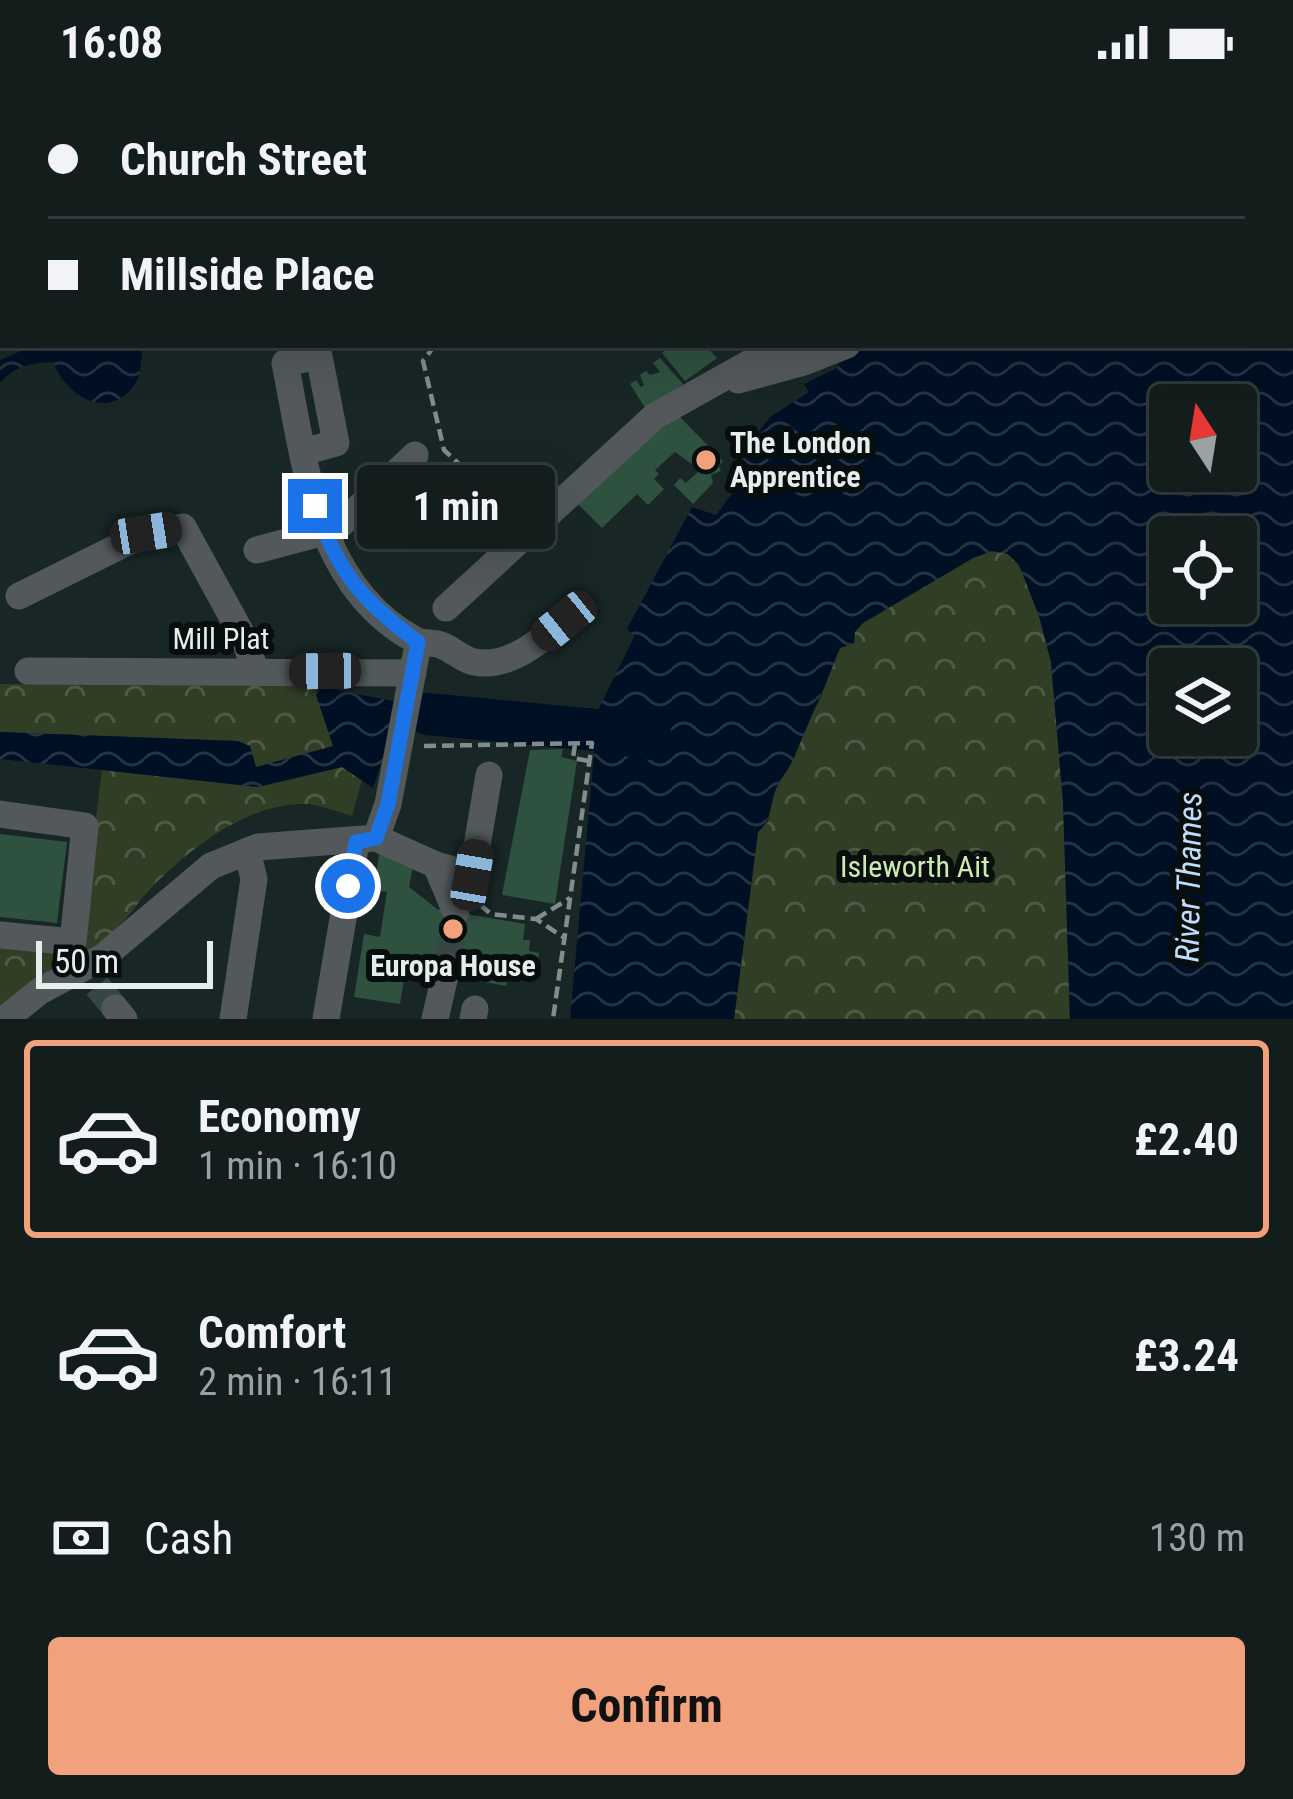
<!DOCTYPE html>
<meta charset="utf-8">
<style>
:root{--surface:#121d1c;--page:#1f2a29;--text:#f1f3f6;--muted:#9ca2a3;--line:#313b3b;--accent:#f1a17c}
body{margin:0;font-family:"Roboto Condensed",sans-serif;background:var(--page);color:var(--text);height:100vh;display:flex;flex-direction:column;font-size:45px;white-space:nowrap}
*{box-sizing:border-box;margin:0}
p{font-size:39px;color:var(--muted)}
.icon{flex:none;width:66px;height:66px;fill:none;stroke:currentColor;stroke-width:2;stroke-linecap:round;stroke-linejoin:round}
.map{position:relative;height:935px;overflow:hidden}
.drawer{display:flex;flex-direction:column;background:var(--surface);flex:1}
.drawer>*{flex:none}
.guide{position:absolute;left:0px;top:0px;width:1293px;height:264px;box-shadow:0 12px 48px #0002,0 0 0 3px var(--line);display:grid;align-content:center;height:264px;padding:0 48px;background:var(--surface)}
.needle{width:78px;rotate:348deg}
.fabs{position:absolute;left:1149px;top:300px;display:grid;gap:24px}
.fabs a{display:grid;place-items:center;width:108px;height:108px;border-radius:12px;background:var(--surface);box-shadow:0 12px 48px #0002,0 0 0 3px var(--line);font-size:60px}
.scale{position:absolute;left:36px;bottom:30px;width:177px;box-sizing:border-box;padding-left:12px;border:6px solid #e4eeed;border-top:0;font-size:33px;line-height:42px;white-space:nowrap;color:#e4eeed;-webkit-text-stroke:9px #080e0e;paint-order:stroke}
.end{position:absolute;width:54px;height:54px;margin:-27px;border:15px solid #1a73e8;background:#fff;box-shadow:0 0 0 6px #fff}
.from{border-radius:50%}
.bubble{position:absolute;height:84px;border-radius:12px;background:var(--surface);box-shadow:0 12px 48px #0002,0 0 0 3px var(--line);font-size:39px;font-weight:700;line-height:84px;text-align:center}
.car{position:absolute;width:36px;height:72px;margin:-36px -18px;border-radius:15px;box-shadow:0 0 9px 3px #0007;background:linear-gradient(#222 24%,#8ab4d8 0 40%,#222 0 76%,#8ab4d8 0 86%,#222 0)}
.guide b{display:flex;align-items:center;gap:42px;height:114px;font-size:45px}
.guide b+b{border-top:3px solid var(--line)}
.guide i{width:30px;height:30px;background:var(--text)}
ul{padding:21px 0 0;list-style:none}
li{display:flex;align-items:center;gap:36px;height:198px;margin:0 24px 18px;padding:0 24px;border:6px solid transparent;border-radius:12px}
li div{flex:1}
li b{display:block;font-size:45px}
li em{font-style:normal;font-weight:700}
li.selected{border-color:var(--accent)}
li>.icon{width:108px;height:108px;stroke-width:1.5}
.pay{display:flex;align-items:center;gap:30px;height:132px;padding:0 48px;font-size:45px}
.pay p{margin-inline-start:auto}
.primary-button{display:flex;gap:24px;margin-top:auto;padding:24px 48px}
.primary-button a{flex:1;height:138px;border-radius:12px;background:var(--accent);color:#111;font-size:48px;font-weight:700;line-height:138px;text-align:center}
.status{display:flex;justify-content:space-between;align-items:center;height:84px;padding:0 60px;background:var(--surface);direction:ltr}
.status svg{height:33px;fill:currentColor}
.map>svg:first-child{display:block}
</style>
<div class="status"><b>16:08</b><svg viewBox="0 0 49 12"><path d="M0 12V9h3v3zM5 12V6h3v6zM10 12V3h3v9zM15 12V0h3v12zM26 1h20v11H26zM47 4h2v5h-2z"/></svg></div>
<div class="map">
<svg width="1293" height="935" viewBox="0 0 1293 935">
<defs>
<pattern id="forest-crowns" width="20" height="18" patternUnits="userSpaceOnUse" patternTransform="scale(3)"><rect width="20" height="18" fill="#303e25"/><path d="M2 6a3 3 0 1 1 6 0M12 15a3 3 0 1 1 6 0" fill="none" stroke="#4e5a45"/></pattern>
<pattern id="cemetery-stones" width="16" height="16" patternUnits="userSpaceOnUse" patternTransform="scale(3)"><rect width="16" height="16" fill="#303e25"/><path d="M2 7V4a2 2 0 0 1 4 0v3zM10 15v-3a2 2 0 0 1 4 0v3z" fill="#4e5a45"/></pattern>
<pattern id="water-waves" width="16" height="10" patternUnits="userSpaceOnUse" patternTransform="scale(3)"><rect width="16" height="10" fill="#001024"/><path d="M0 5q4-4 8 0t8 0" fill="none" stroke="#253344"/></pattern>
</defs>
<rect width="100%" height="100%" fill="#182726"/>
<path fill="url(#forest-crowns)" d="M992,467L1008,470L1019,481L1039,532L1051,578L1063,718L1070,935H734L758,748L768,738L775,706L795,672L801,647L820,616L840,563L863,539L973,474Z
M314,599L334,662L256,684L238,657L0,648V600Z
M342,683L362,696L352,732C338,728 321,721 307,720C249,718 192,763 153,802C138,817 127,837 110,851C75,878 33,893 0,922V860L79,866L102,686L258,703Z"/>
<path fill="url(#cemetery-stones)" d="M645,0H1027V3H643Z"/>
<path fill="url(#water-waves)" fill-rule="evenodd" d="M1247,0H1293V935H1070L1063,718L1051,578L1039,532L1019,481L1008,470L992,467L973,474L863,539L855,548L854,560L840,564C826,600 810,635 795,671C791,683 781,693 776,705C769,722 772,735 758,748L734,935H570L598,626L634,553L627,545L692,423L716,431L746,391L737,375L770,333L809,308L804,300L839,283L838,268L864,261H1290V3H1243ZM1170,321H1236V387H1170ZM1170,453H1236V519H1170ZM1170,585H1236V651H1170Z
M35,261H143C141,273 142,290 135,300C109,338 66,313 53,278C31,279 15,282 0,299V276Z
M322,603L398,618V628L373,704L342,683L258,703L0,675V648L238,657L250,662L256,683L333,662L316,611Z"/>
<g fill="none" stroke-linecap="round" stroke-linejoin="round">
<path stroke="#001024" stroke-width="42" d="M427,630L595,646L652,655"/>
</g>
<path fill="#2f513f" d="M673,261H705L717,274L685,297L662,269Z
M660,274L683,300L647,327L630,300L636,296L641,303L644,301L640,291L646,287L650,291L660,288L653,279Z
M678,331L723,377L719,382L721,387L711,391L713,399L693,420L674,401L680,394L686,399L700,386L675,368L655,386L659,390L654,395L664,405L648,421L637,410L602,444L577,419L634,364Z
M563,665L561,673L577,677L555,820L502,811L530,666Z
M0,750L67,758L57,839L0,833Z
M379,770L414,776L409,803L437,825L525,840L523,856H530L529,867L539,869L536,891L509,887L506,902L479,897L481,888L407,876L400,920L354,913L364,850L380,853L387,808L374,806Z"/>
<g fill="none" stroke-linecap="round" stroke-linejoin="round">
<path stroke="#374544" stroke-width="27" stroke-dasharray="27 14" stroke-linecap="butt" d="M447,883L456,828
M97,902L115,924"/>
<path stroke="#818d8c" stroke-width="4.5" stroke-dasharray="12 6" stroke-linecap="butt" d="M435,261L423,277L444,366L512,429
M575,660L573,674L589,677
M424,662L592,659L553,935
M480,821L491,830L536,835L566,855
M536,835L570,814"/>
<path stroke="#53595b" stroke-width="27" d="M373,0V3
M801,0L802,3
M260,3V0
M737,3L740,0
M1057,3V0
M738,296L804,278L847,261
M303,368L336,359L319,272L285,279C305,378 315,502 415,556C423,560 432,558 441,561C452,565 463,576 474,578C509,585 540,557 564,537
M326,454L415,371
M257,466L324,448
M19,512L146,449L183,443L245,556L256,589
M446,524L655,332L782,261
M28,587L413,589
M0,730L85,742L73,858L0,851
M376,754L388,720L416,571
M376,754L436,781L472,791L489,691
M436,781L456,828
M115,924L124,935
M5,935L40,907L103,873L211,782L258,763L376,754
M233,935L254,795L247,767
M326,935L356,758
M435,935L447,883
M473,935L475,925"/>
</g>
<g fill="none" stroke-linecap="round" stroke-linejoin="round">
<path stroke="#1a73e8" stroke-width="15" d="M315,422C338,488 362,517 418,558L388,720L376,754L356,758L348,802"/>
</g>
<g fill="#f1a17c" stroke="#080e0e" stroke-width="4.5">
<circle cx="706" cy="376" r="12"/>
<circle cx="453" cy="845" r="12"/>
</g>
<g text-anchor="middle" stroke-width="12" stroke-linejoin="round" paint-order="stroke">
<g font-size="30" font-weight="bold" fill="#e4eeed" stroke="#080e0e" text-anchor="start">
<text x="730" y="369">The London<tspan x="730" dy="34">Apprentice</tspan></text>
<text x="453" y="892" text-anchor="middle">Europa House</text>
</g>
<g font-size="30" fill="#e4eeed" stroke="#080e0e">
<text x="221" y="565">Mill Plat</text>
</g>
<g font-size="30" fill="#ccebb3" stroke="#080e0e">
<text x="915" y="793">Isleworth Ait</text>
</g>
<g font-size="33" font-style="italic" fill="#c0ddf8" stroke="#080e0e">
<text transform="translate(1188 793) rotate(-89)" y="12">River Thames</text>
</g>
</g>
</svg>
<div class="fabs">
<a><svg class="needle" viewBox="-14 -14 28 28"><path d="M0-13l5 13h-10z" fill="#e53935"/><path d="M0 13l5-13h-10z" fill="#9ca2a3"/></svg></a>
<a><svg class="icon" aria-label="locate" viewBox="0 0 24 24"><circle cx="12" cy="12" r="6"/><path d="M12 2v4M12 18v4M2 12h4M18 12h4"/></svg></a>
<a><svg class="icon" aria-label="layers" viewBox="0 0 24 24"><path d="M12 4l9 5-9 5-9-5zM3 14l9 5 9-5"/></svg></a>
</div>
<div class="scale">50 m</div>
<i class="end from" style="left:348px;top:802px"></i>
<i class="end" style="left:315px;top:422px"></i>
<div class="bubble" style="left:357px;top:381px;width:198px">1 min</div>
<i class="car" style="left:146px;top:449px;rotate:81deg"></i>
<i class="car" style="left:564px;top:537px;rotate:231deg"></i>
<i class="car" style="left:325px;top:587px;rotate:269deg"></i>
<i class="car" style="left:472px;top:791px;rotate:10deg"></i>
<div class="guide">
<b><i class="from"></i>Church Street</b>
<b><i></i>Millside Place</b>
</div>
</div>
<section class="drawer">
<ul>
<li class="selected"><svg class="icon" aria-label="car" viewBox="0 0 24 24"><path d="M5 17H2v-5l4-1 3-4h7l3 4 3 1v5h-3M9 17h6M6 11h13"/><circle cx="7" cy="17" r="2"/><circle cx="17" cy="17" r="2"/></svg><div><b>Economy</b><p>1 min · 16:10</p></div><em>£2.40</em></li>
<li><svg class="icon" aria-label="car" viewBox="0 0 24 24"><path d="M5 17H2v-5l4-1 3-4h7l3 4 3 1v5h-3M9 17h6M6 11h13"/><circle cx="7" cy="17" r="2"/><circle cx="17" cy="17" r="2"/></svg><div><b>Comfort</b><p>2 min · 16:11</p></div><em>£3.24</em></li>
</ul>
<div class="pay"><svg class="icon" aria-label="cash" viewBox="0 0 24 24"><path d="M3 7h18v10H3z"/><circle cx="12" cy="12" r="2"/></svg>Cash<p>130 m</p></div>
<div class="primary-button"><a>Confirm</a></div>
</section>
